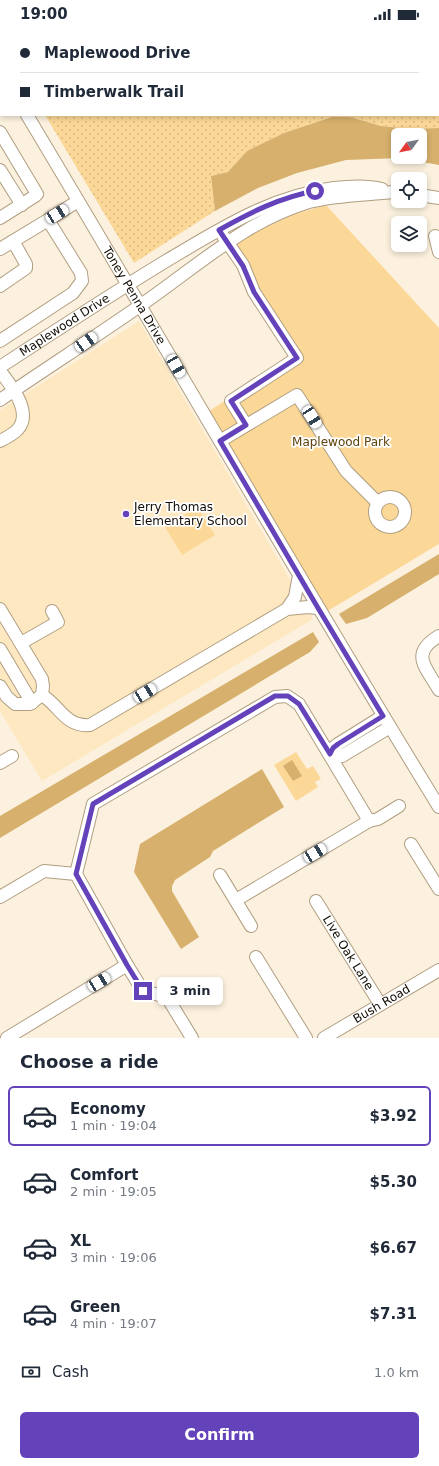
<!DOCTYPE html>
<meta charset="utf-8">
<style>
:root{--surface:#fff;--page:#f2f2f3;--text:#1f2937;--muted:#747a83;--line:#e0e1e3;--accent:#6442ba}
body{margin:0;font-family:"DejaVu Sans",sans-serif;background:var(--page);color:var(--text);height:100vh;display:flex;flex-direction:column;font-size:15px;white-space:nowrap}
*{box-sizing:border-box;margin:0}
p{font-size:13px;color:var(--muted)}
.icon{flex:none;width:22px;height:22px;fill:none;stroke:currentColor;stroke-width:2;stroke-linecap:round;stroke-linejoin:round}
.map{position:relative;height:1010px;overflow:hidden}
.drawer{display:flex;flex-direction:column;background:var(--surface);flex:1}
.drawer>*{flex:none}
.guide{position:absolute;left:0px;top:0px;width:439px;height:88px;box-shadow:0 2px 6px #0003;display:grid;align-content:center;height:88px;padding:0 20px;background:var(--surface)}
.needle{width:26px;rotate:237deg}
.buttons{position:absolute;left:391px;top:100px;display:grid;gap:8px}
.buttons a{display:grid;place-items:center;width:36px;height:36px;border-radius:6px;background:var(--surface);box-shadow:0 2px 6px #0003;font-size:20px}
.end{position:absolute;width:18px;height:18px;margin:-9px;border:5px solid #6442ba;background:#fff;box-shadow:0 0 0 2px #fff}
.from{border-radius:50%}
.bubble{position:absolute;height:28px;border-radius:6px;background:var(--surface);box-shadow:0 2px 6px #0003;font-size:13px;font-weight:700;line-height:28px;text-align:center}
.car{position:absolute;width:12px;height:24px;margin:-12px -6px;border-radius:5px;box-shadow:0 0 3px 1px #0007;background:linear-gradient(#fff 24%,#345 0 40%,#fff 0 76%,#345 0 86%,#fff 0)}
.guide b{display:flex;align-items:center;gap:14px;height:38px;font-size:15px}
.guide b+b{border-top:1px solid var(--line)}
.guide i{width:10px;height:10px;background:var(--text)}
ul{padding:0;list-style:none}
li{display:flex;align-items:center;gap:12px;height:60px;margin:0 8px 6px;padding:0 12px;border:2px solid transparent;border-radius:6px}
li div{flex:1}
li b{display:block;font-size:15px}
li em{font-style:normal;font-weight:700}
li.on{border-color:var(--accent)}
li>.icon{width:36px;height:36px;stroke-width:1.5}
h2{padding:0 20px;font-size:18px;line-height:48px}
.pay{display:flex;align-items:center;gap:10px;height:44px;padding:0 20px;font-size:15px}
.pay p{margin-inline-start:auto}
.primary-button{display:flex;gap:8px;margin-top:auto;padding:8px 20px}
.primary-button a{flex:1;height:46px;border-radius:6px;background:var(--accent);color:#fff;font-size:16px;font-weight:700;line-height:46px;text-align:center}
.status{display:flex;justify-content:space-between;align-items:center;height:28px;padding:0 20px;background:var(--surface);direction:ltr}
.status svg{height:11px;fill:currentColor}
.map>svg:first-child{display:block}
</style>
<div class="status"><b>19:00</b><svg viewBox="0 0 49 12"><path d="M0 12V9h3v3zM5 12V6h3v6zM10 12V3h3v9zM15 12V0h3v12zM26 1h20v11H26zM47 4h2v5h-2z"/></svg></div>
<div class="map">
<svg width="439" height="1010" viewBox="0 0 439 1010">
<defs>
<pattern id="grass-dots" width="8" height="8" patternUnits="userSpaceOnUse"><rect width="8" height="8" fill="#fcd898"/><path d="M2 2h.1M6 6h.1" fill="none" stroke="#d7b881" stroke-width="1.8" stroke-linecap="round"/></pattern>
</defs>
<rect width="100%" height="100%" fill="#fcf1de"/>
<path fill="#fee8c1" d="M139,293L313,591L42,753L0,683V382Z"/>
<path fill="url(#grass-dots)" d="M281,0H439V100L409,101L381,98L350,89H332L284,105L247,123L228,144L211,148L215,183L134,235L45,87H438V1H279Z"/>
<path fill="#fcd898" d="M326,177L439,300V516L326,584L209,383L292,329L228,220L247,208L292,187Z
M197,479L215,507L182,527L165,499Z
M296,724L307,741L313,738L321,751L315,754L318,759L296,773L274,737Z"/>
<path fill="#d6b06c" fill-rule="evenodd" d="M332,89H350L381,98L409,101L439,100V137L401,130L346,132L297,145L258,160L215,183L211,148L228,144L247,123L284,105ZM398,107H420V129H398Z
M439,526V546L367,590L346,596L339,586Z
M313,604L319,614L310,624L0,810V788Z
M292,732L302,748L293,753L283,738Z
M262,741L284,779L213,823L210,829L175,852L172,858V863L199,909L181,921L134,844L140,816Z"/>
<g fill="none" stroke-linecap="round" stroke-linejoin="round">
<g stroke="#b09e80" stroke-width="14">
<g id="minor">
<path d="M0,42L1,44"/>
<path id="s1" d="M27,87C165,317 298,550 439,779"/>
<path d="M0,104L37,166L35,168L0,190"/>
<path d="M0,142L22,177"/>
<path d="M420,167L439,170"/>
<path d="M223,208L243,237L254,264L297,330L231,373L246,397"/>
<path d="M435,208L439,224"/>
<path d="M0,221L48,192"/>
<path d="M0,258L26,240V236L13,213"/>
<path d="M0,313L73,265L82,253L81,245L48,192L78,173"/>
<path id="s2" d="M0,339C55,303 110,267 166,233C220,201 271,168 334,160C350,158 366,157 382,161"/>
<path d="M0,343C10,356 33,384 18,401C14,406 6,410 0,413"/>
<path d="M0,372C47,340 95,309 141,277C195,240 245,193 309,174C336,167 365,167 393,164"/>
<path d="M220,413L297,367L346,443L378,475"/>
<circle cx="390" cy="484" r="15"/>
<path d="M0,581L42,651L43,658L42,667L30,676H15L7,669L0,658"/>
<path d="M287,581L295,569L299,547"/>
<path d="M439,608C409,626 426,639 439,662"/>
<path d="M21,615L58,594L52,583"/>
<path d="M0,621L32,675"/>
<path d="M42,667C60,678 65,699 90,697L287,581L308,579L317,580"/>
<path d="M383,688L338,716L333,720L329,726L336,729L342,728L390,699"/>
<path d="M0,735L12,728"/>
<path d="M411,816L439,861"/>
<path d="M220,847L251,898"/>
<path d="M0,869L44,843L76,846"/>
<path d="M236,872L369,793L378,791L399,778"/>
<path id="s3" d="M316,873L380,976"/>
<path d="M256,929L306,1010"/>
<path d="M7,1010L127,937"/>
<path d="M192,1010L167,969L143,963L127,937L76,846L93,776L275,669L287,668L299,676L369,793"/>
<path id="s4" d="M324,1010L439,942"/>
</g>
</g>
<use href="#minor" stroke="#fff" stroke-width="12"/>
</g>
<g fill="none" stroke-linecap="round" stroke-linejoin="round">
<path stroke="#6442ba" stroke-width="5" d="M143,963L127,937L76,846L93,776L275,668H288L299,676L330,726L333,720L338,716L383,688L318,580L220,413L246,397L231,373L297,330L254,264L243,238L219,202C249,185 281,169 315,163"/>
</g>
<circle fill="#6442ba" stroke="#fff" stroke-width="1.5" cx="126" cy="486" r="4"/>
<g text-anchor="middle" stroke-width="3.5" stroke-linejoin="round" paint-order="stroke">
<g font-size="12" fill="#110b03" stroke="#fff">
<text dy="4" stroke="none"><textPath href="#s1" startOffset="210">Toney Penna Drive</textPath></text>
<text dy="4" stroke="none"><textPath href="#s2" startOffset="77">Maplewood Drive</textPath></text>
<text dy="4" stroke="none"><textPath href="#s3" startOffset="61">Live Oak Lane</textPath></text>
<text dy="4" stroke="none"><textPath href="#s4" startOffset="67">Bush Road</textPath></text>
</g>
<g font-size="12" fill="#5d430d" stroke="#fff">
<text x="341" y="418">Maplewood Park</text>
</g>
<g font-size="12" fill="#110b03" stroke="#fff" text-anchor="start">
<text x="134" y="483">Jerry Thomas<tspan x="134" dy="14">Elementary School</tspan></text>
</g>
</g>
</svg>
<div class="buttons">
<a><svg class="needle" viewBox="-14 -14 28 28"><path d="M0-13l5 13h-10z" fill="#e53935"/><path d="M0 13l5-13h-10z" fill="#747a83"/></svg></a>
<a><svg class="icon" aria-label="locate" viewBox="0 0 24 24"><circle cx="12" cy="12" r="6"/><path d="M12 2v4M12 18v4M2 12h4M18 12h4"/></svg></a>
<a><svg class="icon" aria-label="layers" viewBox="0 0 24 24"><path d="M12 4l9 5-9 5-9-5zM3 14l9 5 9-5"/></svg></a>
</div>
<i class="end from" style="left:315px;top:163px"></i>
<i class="end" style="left:143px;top:963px"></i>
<div class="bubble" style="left:157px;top:949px;width:66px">3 min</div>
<i class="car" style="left:57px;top:186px;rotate:59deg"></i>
<i class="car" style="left:86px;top:314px;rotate:56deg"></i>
<i class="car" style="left:176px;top:338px;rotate:150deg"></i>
<i class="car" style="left:312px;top:389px;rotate:147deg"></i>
<i class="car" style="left:145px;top:665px;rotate:59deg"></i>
<i class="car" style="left:315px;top:825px;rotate:59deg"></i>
<i class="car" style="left:99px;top:954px;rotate:59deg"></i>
<div class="guide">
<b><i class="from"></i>Maplewood Drive</b>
<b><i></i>Timberwalk Trail</b>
</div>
</div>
<section class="drawer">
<h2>Choose a ride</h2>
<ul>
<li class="on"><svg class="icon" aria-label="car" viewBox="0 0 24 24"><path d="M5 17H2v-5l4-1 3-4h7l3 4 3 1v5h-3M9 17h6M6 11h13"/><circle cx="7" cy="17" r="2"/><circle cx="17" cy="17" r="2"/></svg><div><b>Economy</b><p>1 min · 19:04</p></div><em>$3.92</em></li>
<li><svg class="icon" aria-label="car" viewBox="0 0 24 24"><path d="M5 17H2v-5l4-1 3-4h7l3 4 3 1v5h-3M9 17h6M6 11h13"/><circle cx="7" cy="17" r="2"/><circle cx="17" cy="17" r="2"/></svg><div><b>Comfort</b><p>2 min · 19:05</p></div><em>$5.30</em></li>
<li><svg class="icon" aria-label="car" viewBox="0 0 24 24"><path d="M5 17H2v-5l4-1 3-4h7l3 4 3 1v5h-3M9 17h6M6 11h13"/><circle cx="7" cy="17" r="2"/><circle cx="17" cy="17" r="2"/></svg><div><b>XL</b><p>3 min · 19:06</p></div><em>$6.67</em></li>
<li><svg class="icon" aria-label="car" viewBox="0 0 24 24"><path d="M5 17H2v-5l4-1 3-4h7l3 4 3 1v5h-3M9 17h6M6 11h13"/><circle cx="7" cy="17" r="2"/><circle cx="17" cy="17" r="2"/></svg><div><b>Green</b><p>4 min · 19:07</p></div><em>$7.31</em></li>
</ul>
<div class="pay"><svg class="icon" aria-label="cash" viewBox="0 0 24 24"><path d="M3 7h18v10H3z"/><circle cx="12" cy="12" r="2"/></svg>Cash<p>1.0 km</p></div>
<div class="primary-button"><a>Confirm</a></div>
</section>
